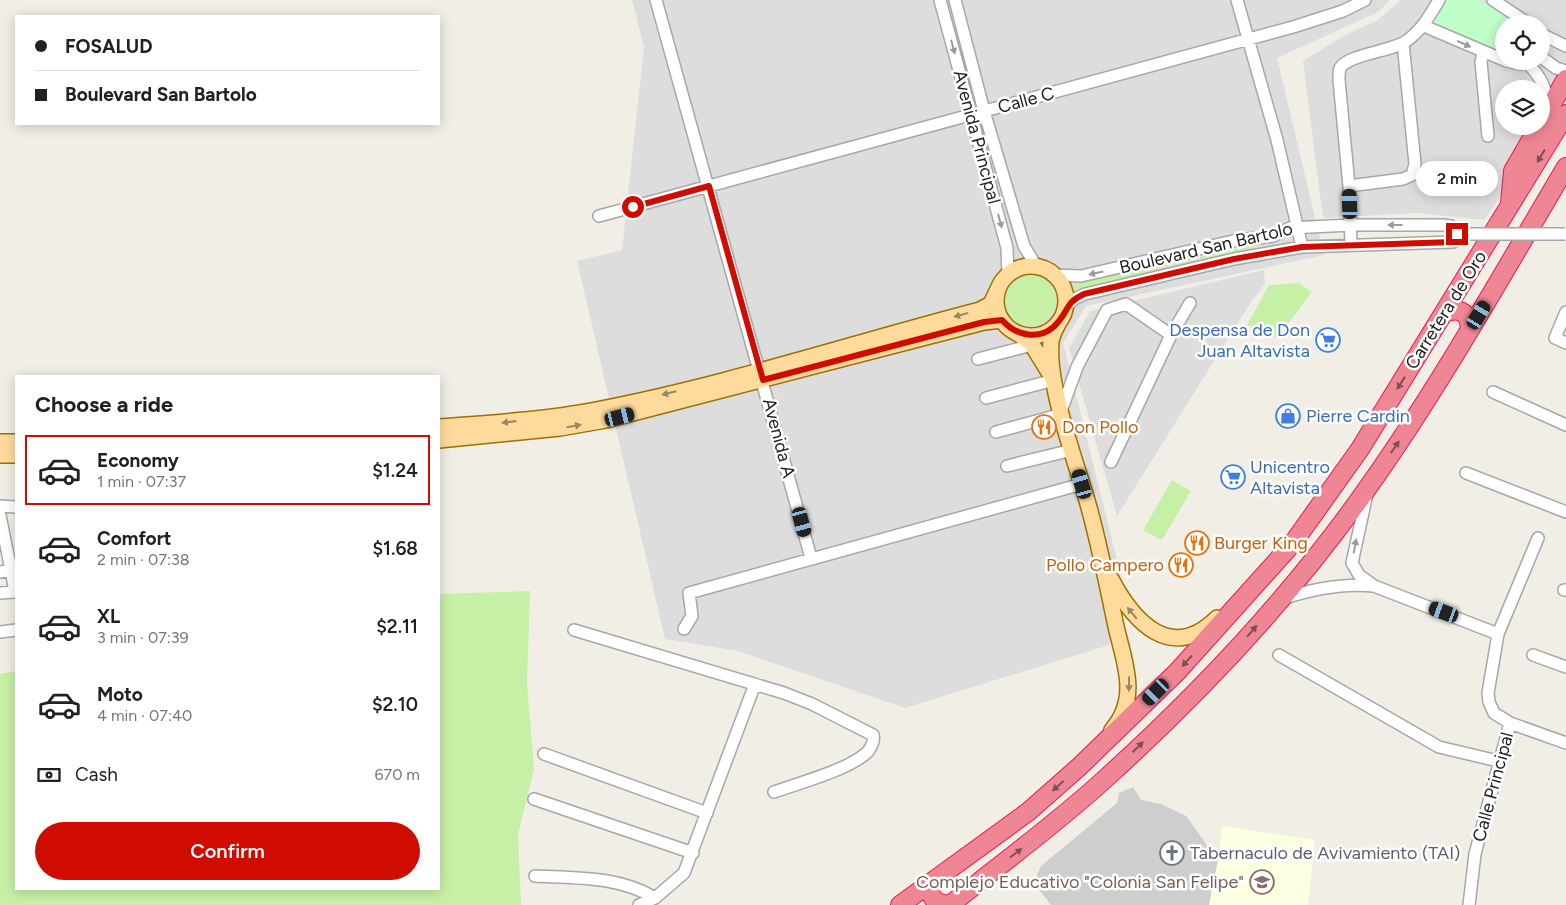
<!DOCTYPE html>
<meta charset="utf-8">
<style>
:root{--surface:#fff;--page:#f2f2f2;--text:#202124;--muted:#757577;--line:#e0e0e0;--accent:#d00c00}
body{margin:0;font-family:Figtree,sans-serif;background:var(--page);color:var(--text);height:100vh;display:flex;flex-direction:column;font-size:19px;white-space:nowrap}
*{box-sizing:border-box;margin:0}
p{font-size:16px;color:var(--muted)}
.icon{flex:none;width:28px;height:28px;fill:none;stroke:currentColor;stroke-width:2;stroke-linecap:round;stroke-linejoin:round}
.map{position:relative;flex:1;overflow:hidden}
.details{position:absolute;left:15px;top:375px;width:425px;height:515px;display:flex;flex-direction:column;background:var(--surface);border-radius:0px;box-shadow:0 2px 12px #0003}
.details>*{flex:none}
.hud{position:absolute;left:15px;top:15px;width:425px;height:110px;border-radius:0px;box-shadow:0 2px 12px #0003;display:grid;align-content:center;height:110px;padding:0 20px;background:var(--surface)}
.fabs{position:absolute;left:1495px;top:15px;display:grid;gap:10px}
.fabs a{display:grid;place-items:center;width:55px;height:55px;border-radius:50%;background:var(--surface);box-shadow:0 2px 12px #0003;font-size:25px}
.end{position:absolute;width:22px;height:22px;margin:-11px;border:6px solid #d00c00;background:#fff;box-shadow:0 0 0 2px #fff}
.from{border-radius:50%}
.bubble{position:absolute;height:35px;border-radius:18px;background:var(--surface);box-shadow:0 2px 12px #0003;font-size:16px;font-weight:600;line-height:35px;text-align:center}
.car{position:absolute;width:15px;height:30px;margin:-15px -8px;border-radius:6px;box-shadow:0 0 4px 1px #0007;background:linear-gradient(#222 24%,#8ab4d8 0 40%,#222 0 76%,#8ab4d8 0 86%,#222 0)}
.hud b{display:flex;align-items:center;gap:18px;height:48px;font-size:19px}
.hud b+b{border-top:1px solid var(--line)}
.hud i{width:12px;height:12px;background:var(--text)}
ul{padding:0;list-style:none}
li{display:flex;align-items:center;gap:15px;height:70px;margin:0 10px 8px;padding:0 10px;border:2px solid transparent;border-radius:0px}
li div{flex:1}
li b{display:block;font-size:19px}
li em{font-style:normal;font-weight:600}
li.selected{border-color:var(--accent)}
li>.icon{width:45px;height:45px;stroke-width:1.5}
h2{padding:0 20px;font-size:22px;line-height:60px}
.pay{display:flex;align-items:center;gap:12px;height:55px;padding:0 20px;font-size:19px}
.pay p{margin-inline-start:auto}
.action{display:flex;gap:10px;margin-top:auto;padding:10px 20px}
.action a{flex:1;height:58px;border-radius:30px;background:var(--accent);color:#fff;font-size:20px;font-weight:600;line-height:58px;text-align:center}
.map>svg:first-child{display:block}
</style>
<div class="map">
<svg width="1566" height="905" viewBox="0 0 1566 905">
<rect width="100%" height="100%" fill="#f1eee5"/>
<path fill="#dedddd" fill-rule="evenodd" d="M632,0H1390L1378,12L1277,58L1324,255L1086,306L1063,343L1120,572L1109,645L905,708L738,651L665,639L577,261L622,250L644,47Z
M1401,0H1566V82L1541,126V89H1504V126H1541L1505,190L1484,220L1418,213L1323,218L1303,61L1347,34L1378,20ZM1504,24H1541V61H1504Z
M1264,270L1265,284L1251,302L1117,516L1069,348L1090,311Z"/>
<path fill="#fdffe1" d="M1223,826L1315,840L1308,905H1209Z"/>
<path fill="#cecece" d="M1133,787L1141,800L1161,804L1186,816L1218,860L1209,905H1051L1037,887V875L1041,866L1117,803L1119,793Z"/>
<path fill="#c7f0a7" d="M1248,244L1253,245V249L1194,260L1077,290L1073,291L1070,287L1075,283L1143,265Z
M1004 300a26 26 0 1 1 52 0a26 26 0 1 1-52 0Z
M1299,283L1312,292L1277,338L1247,325L1269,285Z
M1172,480L1191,491L1162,540L1143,530Z
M530,591L527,683L534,769L518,834L521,905H0V674L16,671V889H439V594Z"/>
<path fill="#bffec8" d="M1443,0H1479L1520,24H1504V57L1435,28L1433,19Z"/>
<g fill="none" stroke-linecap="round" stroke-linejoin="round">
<g stroke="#a7a7a7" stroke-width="14">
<path id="minor" d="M656,0L811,558
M940,0L1007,248L1008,274
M955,0L984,111L1024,246L1036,266
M1237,0L1277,140L1302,247
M1493,0L1529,24
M1424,26L1504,60
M1541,34L1566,46
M1483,53L1481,62L1488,136
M1541,57L1556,68L1566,71
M1506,61L1521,64L1526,61
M1526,62C1541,76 1546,88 1549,108
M1349,186L1403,179L1412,175L1415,164L1403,43
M599,216L1293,27L1343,11L1365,0
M1351,244L1349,186L1339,80C1339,76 1339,72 1340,68C1347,55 1391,51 1405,42C1421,31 1429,17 1439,0
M1054,275L1081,276L1233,241L1273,236L1290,228L1351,225H1443L1451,226L1457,234L1453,242L1302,247L1234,259L1085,294L1074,299L1065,308
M1566,312L1555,338L1566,343
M978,359L1032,345
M1493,392L1566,425
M986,398L1054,380
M1061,411L1077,367L1107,310L1126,304L1171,335
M996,432L1062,414
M1111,462L1171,335L1190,303
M1007,466L1072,450
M1466,473L1566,512
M1367,494L1352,563L1359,575L1374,586L1498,634
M0,506L16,507
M0,515L11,570L0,572
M1564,590H1566
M0,593L15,592L11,570
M1282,599C1312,589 1342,583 1374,586
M684,629L692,616L689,593L1082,484
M574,630L784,693L812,704L873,735C875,741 870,751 864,755C844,771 799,783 774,792
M0,632L16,630
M1279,655L1439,747L1498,761
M1533,655L1566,667
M1510,723L1566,743
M544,754L707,813
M534,799L693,853
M535,876C576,878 619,876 655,898
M639,905L655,898L684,873L755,684
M1469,905L1475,854L1510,723L1494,713L1489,702L1488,693L1498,634L1538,538"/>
</g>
<g stroke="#9c7100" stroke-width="18">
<path id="major" d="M996 301a35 35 0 1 1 70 0a35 35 0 1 1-70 0Z
M1059,322C1056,328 1051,336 1051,343C1047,385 1076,462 1088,504C1099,543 1107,583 1115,622C1123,660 1141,696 1112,730
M1017,333L1031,343L1052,377
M439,427C491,423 544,420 596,410C726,385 853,343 980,310L991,304L998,289
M439,440L560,428L606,420L984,322L1002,320
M0,442H16
M0,455H16
M1111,579C1134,623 1172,663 1217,618"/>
</g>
<g stroke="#eb1653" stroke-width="20">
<path id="highway" d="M1541,123L1566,79
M1510,203L1513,171L1539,126
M1444,313C1460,307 1469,312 1470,329
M930,884C930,899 934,903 950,905
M900,905L1028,812L1079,767L1177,672L1293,543L1360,449L1566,114
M950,905C1002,863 1056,824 1105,779C1200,693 1295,592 1369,486C1441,384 1502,275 1566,167"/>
</g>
<use href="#minor" stroke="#fff" stroke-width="11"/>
<use href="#major" stroke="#ffda9d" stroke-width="15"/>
<use href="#highway" stroke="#ef8694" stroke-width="18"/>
<g stroke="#a7a7a7" stroke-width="14" stroke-linecap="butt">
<path id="minor-bridge" d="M1457,234H1565"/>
</g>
<use href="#minor-bridge" stroke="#fff" stroke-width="11"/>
</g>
<defs><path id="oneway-solid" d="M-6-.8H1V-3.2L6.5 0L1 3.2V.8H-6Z" transform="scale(1.25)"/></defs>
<g fill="#9b9b9b">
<use href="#oneway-solid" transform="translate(1464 44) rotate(24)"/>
<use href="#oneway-solid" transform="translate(953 47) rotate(75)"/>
<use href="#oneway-solid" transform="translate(1000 221) rotate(75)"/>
<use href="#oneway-solid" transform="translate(1395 225) rotate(-180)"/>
<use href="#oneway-solid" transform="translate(1096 273) rotate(168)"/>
<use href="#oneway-solid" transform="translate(1355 546) rotate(-80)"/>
</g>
<g fill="#7d4e54">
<use href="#oneway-solid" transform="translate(1541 156) rotate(121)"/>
<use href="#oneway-solid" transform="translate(1401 383) rotate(122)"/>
<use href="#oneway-solid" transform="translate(1395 447) rotate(-56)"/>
<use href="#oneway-solid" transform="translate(1252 631) rotate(-49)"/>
<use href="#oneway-solid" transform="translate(1187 661) rotate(133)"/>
<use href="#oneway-solid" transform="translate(1138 747) rotate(-44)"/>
<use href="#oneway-solid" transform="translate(1058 786) rotate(138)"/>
<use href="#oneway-solid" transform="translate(1016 853) rotate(-37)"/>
</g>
<g fill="#9b8665">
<use href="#oneway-solid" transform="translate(961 315) rotate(165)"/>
<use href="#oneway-solid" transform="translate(669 393) rotate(166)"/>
<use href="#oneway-solid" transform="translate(509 422) rotate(173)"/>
<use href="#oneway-solid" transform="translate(574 426) rotate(-10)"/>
<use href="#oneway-solid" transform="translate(1132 613) rotate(-129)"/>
<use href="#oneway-solid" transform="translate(1129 684) rotate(90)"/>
</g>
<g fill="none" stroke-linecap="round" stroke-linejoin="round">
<path stroke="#d00c00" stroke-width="6" d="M633,207L709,186L763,380L984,322L1002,320C1017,337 1043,342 1059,321C1070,307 1066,303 1084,294L1234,259L1302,247L1453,242L1457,234"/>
</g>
<defs>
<g id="supermarket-ring" transform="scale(1.25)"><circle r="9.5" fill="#fff" stroke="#3f7fe0" stroke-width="1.5"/><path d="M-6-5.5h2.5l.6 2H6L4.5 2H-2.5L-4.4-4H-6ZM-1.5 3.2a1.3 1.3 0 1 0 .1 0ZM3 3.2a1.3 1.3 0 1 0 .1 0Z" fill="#3f7fe0"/></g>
<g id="shop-ring" transform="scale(1.25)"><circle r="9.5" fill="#fff" stroke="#3f7fe0" stroke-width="1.5"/><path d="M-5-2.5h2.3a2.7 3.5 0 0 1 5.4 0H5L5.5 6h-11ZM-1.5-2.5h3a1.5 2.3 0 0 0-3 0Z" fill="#3f7fe0"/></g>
<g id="restaurant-ring" transform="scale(1.25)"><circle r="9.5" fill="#fff" stroke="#e8710a" stroke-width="1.5"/><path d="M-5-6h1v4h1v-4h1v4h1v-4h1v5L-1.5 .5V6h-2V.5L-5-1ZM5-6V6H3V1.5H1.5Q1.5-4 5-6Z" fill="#e8710a"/></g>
<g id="church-ring" transform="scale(1.25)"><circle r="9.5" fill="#fff" stroke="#6b7280" stroke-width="1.5"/><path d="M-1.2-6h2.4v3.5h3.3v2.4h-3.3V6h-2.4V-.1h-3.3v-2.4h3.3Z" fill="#6b7280"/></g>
<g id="university-ring" transform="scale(1.25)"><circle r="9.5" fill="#fff" stroke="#8d6e63" stroke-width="1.5"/><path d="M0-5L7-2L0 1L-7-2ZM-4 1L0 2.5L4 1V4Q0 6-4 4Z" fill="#8d6e63"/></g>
</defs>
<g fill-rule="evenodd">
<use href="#supermarket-ring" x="1328" y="340"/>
<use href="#shop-ring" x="1288" y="416"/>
<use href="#restaurant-ring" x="1044" y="427"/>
<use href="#supermarket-ring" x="1233" y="477"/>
<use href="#restaurant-ring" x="1197" y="543"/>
<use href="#restaurant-ring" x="1181" y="565"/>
<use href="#church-ring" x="1172" y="853"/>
<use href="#university-ring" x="1262" y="882"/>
</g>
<g text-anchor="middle" stroke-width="5" stroke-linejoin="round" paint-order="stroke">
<g font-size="18" fill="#202020" stroke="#fff">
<text transform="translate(1026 100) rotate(-15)" y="6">Calle C</text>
<text transform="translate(977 137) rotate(75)" y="6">Avenida Principal</text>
<text transform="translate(1206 248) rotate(-13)" y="6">Boulevard San Bartolo</text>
<text transform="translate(1446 310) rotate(-58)" y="6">Carretera de Oro</text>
<text transform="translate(779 438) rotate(75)" y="6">Avenida A</text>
<text transform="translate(1493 787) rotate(-75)" y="6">Calle Principal</text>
</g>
<g font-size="18" fill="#366cbe" stroke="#fff" text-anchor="start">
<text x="1310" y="336" text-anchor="end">Despensa de Don<tspan x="1310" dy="21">Juan Altavista</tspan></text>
<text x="1306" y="422">Pierre Cardin</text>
<text x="1250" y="473">Unicentro<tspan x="1250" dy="21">Altavista</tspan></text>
</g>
<g font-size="18" fill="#c56008" stroke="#fff" text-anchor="start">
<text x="1062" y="433">Don Pollo</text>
<text x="1214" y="549">Burger King</text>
<text x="1164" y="571" text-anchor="end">Pollo Campero</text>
</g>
<g font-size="18" fill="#5b616d" stroke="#fff" text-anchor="start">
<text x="1190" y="859">Tabernaculo de Avivamiento (TAI)</text>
</g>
<g font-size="18" fill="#785e54" stroke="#fff" text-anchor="end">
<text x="1244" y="888">Complejo Educativo "Colonia San Felipe"</text>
</g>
</g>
</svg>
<div class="fabs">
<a><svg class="icon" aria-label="locate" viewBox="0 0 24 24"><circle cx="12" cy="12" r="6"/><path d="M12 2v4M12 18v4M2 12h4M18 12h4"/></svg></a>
<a><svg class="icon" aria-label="layers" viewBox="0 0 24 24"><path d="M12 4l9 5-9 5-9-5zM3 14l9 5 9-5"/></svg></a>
</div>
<i class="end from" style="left:633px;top:207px"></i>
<i class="end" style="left:1457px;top:234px"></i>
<div class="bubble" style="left:1416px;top:161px;width:82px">2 min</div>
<i class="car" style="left:1350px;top:204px;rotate:358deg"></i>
<i class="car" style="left:1479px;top:315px;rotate:31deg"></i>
<i class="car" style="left:620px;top:417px;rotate:76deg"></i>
<i class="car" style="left:1082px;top:484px;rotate:344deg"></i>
<i class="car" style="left:802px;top:522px;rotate:165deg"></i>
<i class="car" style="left:1444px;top:612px;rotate:290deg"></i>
<i class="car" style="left:1156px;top:692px;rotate:225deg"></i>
<div class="hud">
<b><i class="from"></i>FOSALUD</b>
<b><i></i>Boulevard San Bartolo</b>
</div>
<section class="details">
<h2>Choose a ride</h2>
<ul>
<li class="selected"><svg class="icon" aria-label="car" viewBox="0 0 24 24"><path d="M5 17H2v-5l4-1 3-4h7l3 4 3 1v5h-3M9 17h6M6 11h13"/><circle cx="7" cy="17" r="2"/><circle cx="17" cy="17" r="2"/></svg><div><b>Economy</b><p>1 min · 07:37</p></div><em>$1.24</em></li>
<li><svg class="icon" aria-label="car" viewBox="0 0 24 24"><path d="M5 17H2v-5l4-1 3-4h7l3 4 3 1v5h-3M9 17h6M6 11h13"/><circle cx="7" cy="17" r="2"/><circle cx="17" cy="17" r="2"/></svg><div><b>Comfort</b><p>2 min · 07:38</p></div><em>$1.68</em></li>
<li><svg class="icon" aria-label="car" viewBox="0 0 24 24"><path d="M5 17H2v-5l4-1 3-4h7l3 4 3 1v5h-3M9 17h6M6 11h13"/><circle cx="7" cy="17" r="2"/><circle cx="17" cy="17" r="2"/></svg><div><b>XL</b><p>3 min · 07:39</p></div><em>$2.11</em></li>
<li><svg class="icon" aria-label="car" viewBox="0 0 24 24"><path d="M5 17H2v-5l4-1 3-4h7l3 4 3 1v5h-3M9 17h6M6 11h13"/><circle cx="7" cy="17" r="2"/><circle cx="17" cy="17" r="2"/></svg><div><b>Moto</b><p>4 min · 07:40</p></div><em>$2.10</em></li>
</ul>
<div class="pay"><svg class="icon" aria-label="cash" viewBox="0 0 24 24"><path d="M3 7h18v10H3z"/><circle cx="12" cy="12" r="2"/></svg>Cash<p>670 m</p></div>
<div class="action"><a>Confirm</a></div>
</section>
</div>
